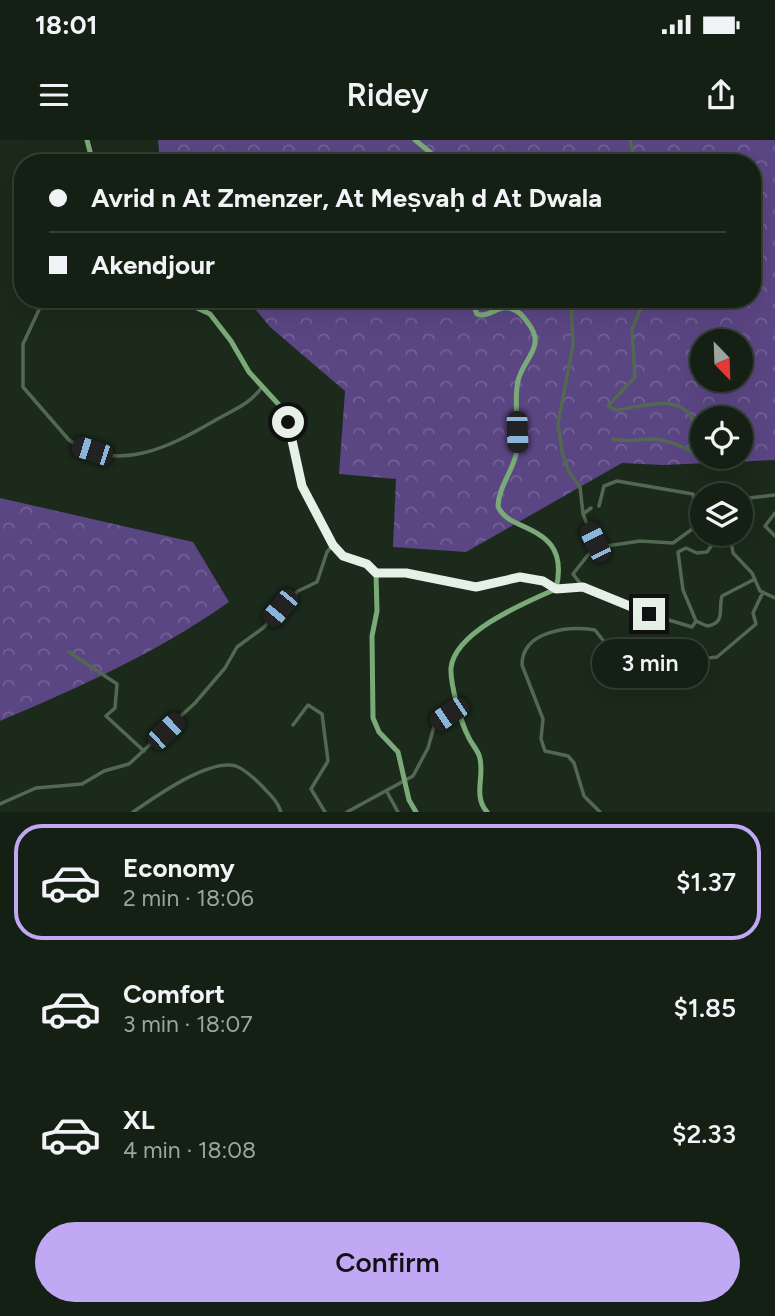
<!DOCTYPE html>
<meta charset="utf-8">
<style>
:root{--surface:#142014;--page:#1d281d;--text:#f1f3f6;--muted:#9da3a0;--line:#333e34;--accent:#c0a8f4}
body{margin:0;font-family:Figtree,sans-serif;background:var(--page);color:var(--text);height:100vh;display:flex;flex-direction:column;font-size:26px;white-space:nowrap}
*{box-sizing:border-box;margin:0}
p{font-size:23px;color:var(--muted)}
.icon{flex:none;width:38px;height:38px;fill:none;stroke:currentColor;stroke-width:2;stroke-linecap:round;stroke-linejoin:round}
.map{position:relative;height:672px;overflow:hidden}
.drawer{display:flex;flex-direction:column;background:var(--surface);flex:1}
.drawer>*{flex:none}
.guide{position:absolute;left:14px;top:14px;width:747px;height:154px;border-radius:28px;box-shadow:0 7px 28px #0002,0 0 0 2px var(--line);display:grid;align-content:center;height:154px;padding:0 35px;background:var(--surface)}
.needle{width:46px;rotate:157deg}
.controls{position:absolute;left:690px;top:189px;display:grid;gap:14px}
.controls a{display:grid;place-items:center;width:63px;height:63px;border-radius:50%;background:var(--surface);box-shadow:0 7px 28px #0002,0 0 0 2px var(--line);font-size:35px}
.end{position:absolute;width:32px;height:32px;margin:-16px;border:9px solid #e7f0e6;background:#111;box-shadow:0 0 0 4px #111}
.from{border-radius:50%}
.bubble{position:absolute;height:49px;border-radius:24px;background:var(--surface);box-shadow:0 7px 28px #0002,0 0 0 2px var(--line);font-size:23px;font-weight:600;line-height:49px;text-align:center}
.car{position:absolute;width:21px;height:42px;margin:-21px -10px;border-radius:9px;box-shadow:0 0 5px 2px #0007;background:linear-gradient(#222 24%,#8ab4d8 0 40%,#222 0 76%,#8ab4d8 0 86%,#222 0)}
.guide b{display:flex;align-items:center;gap:24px;height:66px;font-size:26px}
.guide b+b{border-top:2px solid var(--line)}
.guide i{width:18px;height:18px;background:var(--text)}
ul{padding:12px 0 0;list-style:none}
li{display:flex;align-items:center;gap:21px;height:116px;margin:0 14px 10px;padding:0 21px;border:4px solid transparent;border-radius:28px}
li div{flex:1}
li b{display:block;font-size:26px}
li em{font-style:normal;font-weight:600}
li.selected{border-color:var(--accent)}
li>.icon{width:63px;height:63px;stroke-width:1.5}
.button{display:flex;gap:14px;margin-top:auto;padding:14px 35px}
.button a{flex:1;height:80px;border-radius:42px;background:var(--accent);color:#111;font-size:28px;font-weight:600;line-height:80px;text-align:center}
.status{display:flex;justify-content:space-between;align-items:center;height:49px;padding:0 35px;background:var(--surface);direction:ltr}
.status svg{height:19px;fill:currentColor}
header{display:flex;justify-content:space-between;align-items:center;height:91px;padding:0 35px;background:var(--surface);font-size:32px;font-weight:600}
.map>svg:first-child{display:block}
</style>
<div class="status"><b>18:01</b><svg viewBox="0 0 49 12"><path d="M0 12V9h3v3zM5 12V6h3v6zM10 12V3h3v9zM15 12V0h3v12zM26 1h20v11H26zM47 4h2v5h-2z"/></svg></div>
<header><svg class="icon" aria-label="menu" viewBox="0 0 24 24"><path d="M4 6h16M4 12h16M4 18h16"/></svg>Ridey<svg class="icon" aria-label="share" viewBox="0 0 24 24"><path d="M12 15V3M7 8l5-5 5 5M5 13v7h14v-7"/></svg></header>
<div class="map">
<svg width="775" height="672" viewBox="0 0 775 672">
<defs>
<pattern id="forest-crowns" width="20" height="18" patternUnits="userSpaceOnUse" patternTransform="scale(1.75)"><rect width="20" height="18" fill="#5b4684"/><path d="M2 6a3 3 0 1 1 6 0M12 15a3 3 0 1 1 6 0" fill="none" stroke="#736195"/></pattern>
</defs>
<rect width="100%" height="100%" fill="#1b2a1b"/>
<path fill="url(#forest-crowns)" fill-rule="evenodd" d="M158,0H775V320L663,325L622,323L466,412L393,407L396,339L339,334L345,251L270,187L247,159H752V23H160ZM702,201H740V240H702ZM702,278H740V317H702Z
M0,358L193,402L229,462C158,512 80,547 0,581Z"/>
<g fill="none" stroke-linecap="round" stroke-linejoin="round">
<path stroke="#526850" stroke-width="3.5" d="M630,0L635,23
M44,159L23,204V247L69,300C118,334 169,307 214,281C233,270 249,265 262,247
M571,159L573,205L558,284L562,312L568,330L580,347L583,374L597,409
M645,159L632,189L635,237L608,266L616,270C641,267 682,252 693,281
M613,299C633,303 635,299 652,299C675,299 701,317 720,328L738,323
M740,359L775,355
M599,366L604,346L617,341L693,354L694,360L702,366
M775,373L765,386L775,396
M583,374L591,368
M730,394L733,413L752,433L760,451L775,458
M376,433H406L476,447L520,437L543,441L556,449L583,447L649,474L692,487L696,481L683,450L678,412L686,408L697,413L707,412L720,394
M583,447L573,434L588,415L600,407L640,401L673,403L702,382
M696,481L707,486C726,483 718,470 722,456L755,439
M69,512L117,544L115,568L106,576L144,611
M293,585L308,565L322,574L328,621L311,649L325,672
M387,652L398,672
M0,664L36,648L82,644L104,631L129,624L195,563L225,528L237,507L263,488L298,451L317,442L327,412L333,405
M133,672C155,657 209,618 236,626C246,630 255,639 262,646C270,655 277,660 281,672
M347,672L413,636L428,608L435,583L458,567
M600,672L584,656L574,623L568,616L545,611L541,599L543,579L522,525C522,490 570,486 595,490L606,504L648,525L717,517L756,484L753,473L763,452"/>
<path stroke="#7baa79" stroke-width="5" d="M87,0L93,23
M415,0L431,13L437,23
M178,159L210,174L231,201L249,232L281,267L288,282L302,346L333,405L343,416L367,424L376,433L377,471L372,496L373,578L379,592L398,612L409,660L416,672
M478,159L475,169L477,174C489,179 499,163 512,169C519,171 524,177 528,183C547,207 523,218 518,241C513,264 520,288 517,310C514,330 499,345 498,366C507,394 572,382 556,449C527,462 455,491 451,528C450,543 461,583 468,596C471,603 476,608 479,615C486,634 472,655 487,672"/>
</g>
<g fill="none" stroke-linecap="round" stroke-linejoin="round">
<path stroke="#e7f0e6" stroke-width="9" d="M288,282L302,346L333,405L343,416L367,424L376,433H406L476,447L520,437L543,441L556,449L583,447L649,474"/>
</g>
</svg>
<div class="controls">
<a><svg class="needle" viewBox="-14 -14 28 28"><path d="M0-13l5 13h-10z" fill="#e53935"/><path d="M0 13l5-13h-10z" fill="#9da3a0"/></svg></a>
<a><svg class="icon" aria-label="locate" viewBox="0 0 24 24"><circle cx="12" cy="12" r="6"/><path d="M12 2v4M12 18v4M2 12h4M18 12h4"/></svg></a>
<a><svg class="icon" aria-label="layers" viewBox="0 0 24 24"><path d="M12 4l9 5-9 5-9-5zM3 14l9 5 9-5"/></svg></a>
</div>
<i class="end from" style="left:288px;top:282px"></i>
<i class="end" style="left:649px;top:474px"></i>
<div class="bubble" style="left:592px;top:499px;width:116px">3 min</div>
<i class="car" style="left:517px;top:292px;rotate:178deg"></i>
<i class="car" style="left:92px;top:311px;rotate:288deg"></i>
<i class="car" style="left:595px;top:402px;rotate:334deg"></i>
<i class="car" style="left:280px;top:468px;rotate:220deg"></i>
<i class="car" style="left:449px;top:574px;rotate:236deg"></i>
<i class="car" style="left:166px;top:591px;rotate:46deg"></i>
<div class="guide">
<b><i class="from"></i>Avrid n At Zmenzer, At Meṣvaḥ d At Dwala</b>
<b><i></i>Akendjour</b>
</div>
</div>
<section class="drawer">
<ul>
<li class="selected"><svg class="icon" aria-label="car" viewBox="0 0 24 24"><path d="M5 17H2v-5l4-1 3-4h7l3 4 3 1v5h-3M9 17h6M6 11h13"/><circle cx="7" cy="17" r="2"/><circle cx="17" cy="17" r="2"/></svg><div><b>Economy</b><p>2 min · 18:06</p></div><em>$1.37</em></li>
<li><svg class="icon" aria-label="car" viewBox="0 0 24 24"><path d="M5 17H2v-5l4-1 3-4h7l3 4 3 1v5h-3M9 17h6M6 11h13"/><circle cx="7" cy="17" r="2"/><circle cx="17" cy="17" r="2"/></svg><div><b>Comfort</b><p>3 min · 18:07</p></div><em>$1.85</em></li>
<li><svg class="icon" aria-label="car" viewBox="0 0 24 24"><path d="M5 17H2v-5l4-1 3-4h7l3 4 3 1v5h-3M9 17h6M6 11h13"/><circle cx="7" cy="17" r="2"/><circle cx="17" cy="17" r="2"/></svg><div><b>XL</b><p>4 min · 18:08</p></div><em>$2.33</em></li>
</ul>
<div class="button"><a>Confirm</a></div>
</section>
